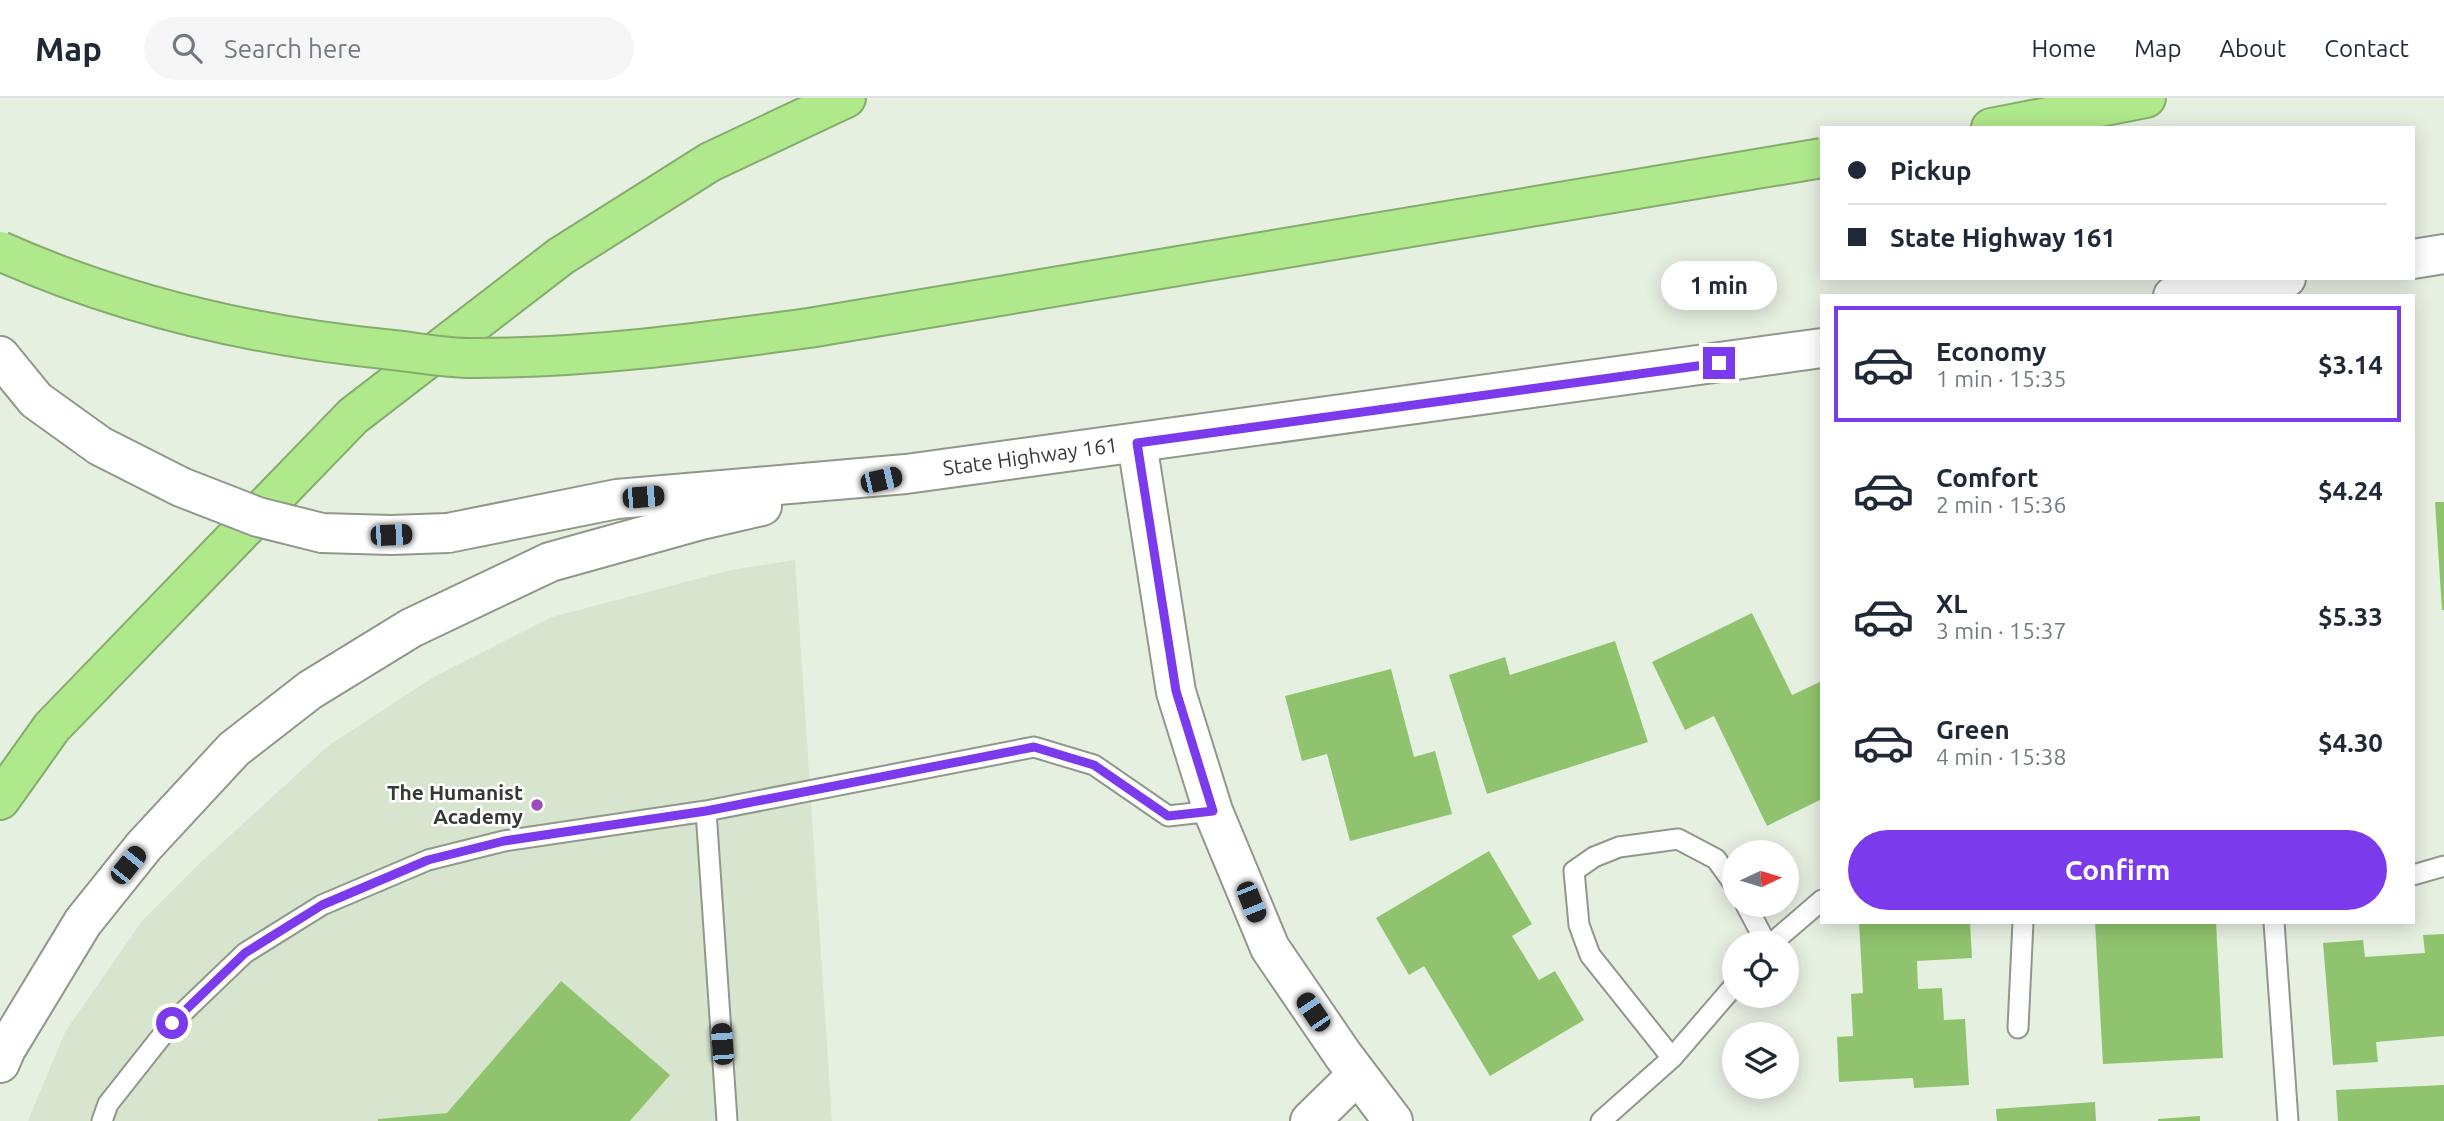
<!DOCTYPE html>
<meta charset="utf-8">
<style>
:root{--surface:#fff;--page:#f6f6f7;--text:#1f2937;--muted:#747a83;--line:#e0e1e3;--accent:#7c3aed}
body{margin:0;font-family:Ubuntu,sans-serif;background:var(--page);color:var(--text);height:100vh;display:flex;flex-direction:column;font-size:26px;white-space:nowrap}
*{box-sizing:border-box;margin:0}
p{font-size:23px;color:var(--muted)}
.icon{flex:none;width:38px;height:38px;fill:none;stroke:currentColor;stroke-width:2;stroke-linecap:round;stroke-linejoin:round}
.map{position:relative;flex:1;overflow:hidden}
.sheet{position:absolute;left:1820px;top:196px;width:595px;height:630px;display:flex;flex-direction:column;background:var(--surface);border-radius:0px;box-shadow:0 4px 18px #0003}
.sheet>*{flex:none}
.top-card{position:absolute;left:1820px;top:28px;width:595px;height:154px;border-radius:0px;box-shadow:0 4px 18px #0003;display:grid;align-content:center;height:154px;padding:0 28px;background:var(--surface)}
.needle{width:46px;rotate:86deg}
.buttons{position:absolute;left:1722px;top:742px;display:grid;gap:14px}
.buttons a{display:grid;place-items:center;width:77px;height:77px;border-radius:50%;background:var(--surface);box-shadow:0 4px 18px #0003;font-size:35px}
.end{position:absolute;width:32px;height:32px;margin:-16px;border:9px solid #7c3aed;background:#fff;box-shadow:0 0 0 4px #fff}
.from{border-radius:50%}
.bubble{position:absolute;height:49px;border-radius:24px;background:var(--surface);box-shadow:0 4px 18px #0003;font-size:23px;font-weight:600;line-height:49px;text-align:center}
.car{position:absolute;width:21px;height:42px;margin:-21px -10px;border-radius:9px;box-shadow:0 0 5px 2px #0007;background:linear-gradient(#222 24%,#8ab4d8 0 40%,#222 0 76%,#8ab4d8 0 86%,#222 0)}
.top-card b{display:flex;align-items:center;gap:24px;height:66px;font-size:26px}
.top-card b+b{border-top:2px solid var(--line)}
.top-card i{width:18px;height:18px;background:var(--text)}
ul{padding:12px 0 0;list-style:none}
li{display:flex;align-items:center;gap:21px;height:116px;margin:0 14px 10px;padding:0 14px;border:4px solid transparent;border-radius:0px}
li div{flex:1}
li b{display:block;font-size:26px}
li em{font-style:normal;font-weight:600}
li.on{border-color:var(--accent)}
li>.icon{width:63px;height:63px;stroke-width:1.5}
.button{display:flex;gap:14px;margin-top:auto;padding:14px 28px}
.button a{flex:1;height:80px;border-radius:42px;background:var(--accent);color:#fff;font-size:28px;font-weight:600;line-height:80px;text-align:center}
header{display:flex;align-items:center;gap:42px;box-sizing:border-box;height:98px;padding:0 35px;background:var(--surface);border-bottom:2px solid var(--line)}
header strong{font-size:33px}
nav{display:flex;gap:38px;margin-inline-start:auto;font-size:24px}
.search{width:490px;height:63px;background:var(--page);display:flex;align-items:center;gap:18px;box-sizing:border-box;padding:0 24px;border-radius:38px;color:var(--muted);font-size:26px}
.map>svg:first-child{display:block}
</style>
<header>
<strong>Map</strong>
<div class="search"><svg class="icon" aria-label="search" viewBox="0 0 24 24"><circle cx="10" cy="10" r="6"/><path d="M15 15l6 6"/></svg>Search here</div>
<nav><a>Home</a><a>Map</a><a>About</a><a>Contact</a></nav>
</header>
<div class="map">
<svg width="2444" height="1023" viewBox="0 0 2444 1023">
<rect width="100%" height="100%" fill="#e6f0e1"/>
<path fill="#d7e5cf" d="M795,462L832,1023H28L65,934L142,823L198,767L329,647L437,577L552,519L731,472Z"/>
<path fill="#90c36e" d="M2435,404H2444V512H2442Z
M1752,515L1792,597L1822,583V701L1767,728L1714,618L1685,632L1652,564Z
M1615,543L1648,644L1487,696L1449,577L1505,559L1510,577Z
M1391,571L1414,659L1435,653L1452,716L1350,743L1327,656L1302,663L1285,598Z
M1489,753L1532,826L1512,838L1539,882L1555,873L1584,922L1490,978L1424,868L1409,877L1376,820Z
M1859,824H1970L1972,860L1917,863L1918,891L1942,890L1944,922L1965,921L1969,987L1914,990L1913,980L1839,984L1837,939L1853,938L1851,896L1863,895Z
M2095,824H2216L2223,960L2103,966Z
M2444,836V938L2376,944L2378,964L2333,967L2323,845L2363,842L2365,859L2425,855L2423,837Z
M561,883L670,977L630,1023H378V1021L447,1015Z
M2444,987V1023H2338L2336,992Z
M2095,1004L2096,1023H1997L1996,1011Z
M2200,1018V1023H2158V1021Z"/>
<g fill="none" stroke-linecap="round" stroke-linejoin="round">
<g stroke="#8f988a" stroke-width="23">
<path id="lane" d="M706,713L727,1023
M2413,777L2444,768
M1746,807L1766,845
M2274,824L2288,1023
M1772,845L1822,802
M2018,930L2023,824
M1672,960L1590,857L1579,827L1574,773L1594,759L1619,749L1678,741L1716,761L1734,786
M102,1023L108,1006L172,925L245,855L322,807L428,762L504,743L706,713L1034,649L1094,667L1168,718L1213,713
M1601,1023L1672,960L1734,888"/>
</g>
<g stroke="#8f988a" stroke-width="42">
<path id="street" d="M1310,1023L1357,977"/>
</g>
<g stroke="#8f988a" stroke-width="42">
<g id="secondary">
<path d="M2413,161L2444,156"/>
<path d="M2173,198L2286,180"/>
<path d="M0,258L36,302L100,348"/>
<path d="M1137,345L1176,594L1213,713L1270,850L1343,957L1393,1023"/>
<path id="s1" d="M448,435L617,401L906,376L1822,250"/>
<path d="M0,965L6,951L83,824L144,748L234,651L310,592L411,530L550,464L701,422L762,408"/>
</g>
</g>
<g stroke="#85ac6d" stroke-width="42">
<path id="highway" d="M1991,30L2146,0
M0,702L52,629L353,318L561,158L710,64L846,0"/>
</g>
<use href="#lane" stroke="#fff" stroke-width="19"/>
<use href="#street" stroke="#fff" stroke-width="38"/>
<use href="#secondary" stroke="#fff" stroke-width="38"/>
<use href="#highway" stroke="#b0e98c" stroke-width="38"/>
<g stroke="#8f988a" stroke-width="42" stroke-linecap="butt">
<path id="secondary-bridge" d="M100,348L181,389L258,419L322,435L391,437L448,435"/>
</g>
<g stroke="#85ac6d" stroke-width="42" stroke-linecap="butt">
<path id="highway-bridge" d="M0,153C123,208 259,239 393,252C421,255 450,261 477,260C589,260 698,245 809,230L1822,60"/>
</g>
<use href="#secondary-bridge" stroke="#fff" stroke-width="38"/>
<use href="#highway-bridge" stroke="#b0e98c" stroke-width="38"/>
</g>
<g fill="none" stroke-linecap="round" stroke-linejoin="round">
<path stroke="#7c3aed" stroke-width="9" d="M172,925L245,855L322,807L428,762L504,743L706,713L1034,649L1094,667L1168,718L1213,713L1176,593L1137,345L1719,265"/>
</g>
<circle fill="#9b4dbe" stroke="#fff" stroke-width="2.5" cx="537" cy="707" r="7"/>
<g text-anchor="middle" stroke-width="5" stroke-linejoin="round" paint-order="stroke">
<g font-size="21" fill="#363a34" stroke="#fff">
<text dy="7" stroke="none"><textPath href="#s1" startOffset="588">State Highway 161</textPath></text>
</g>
<g font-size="21" font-weight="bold" fill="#363a34" stroke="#fff" text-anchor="end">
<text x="523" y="702">The Humanist<tspan x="523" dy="24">Academy</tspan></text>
</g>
</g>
</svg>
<div class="buttons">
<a><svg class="needle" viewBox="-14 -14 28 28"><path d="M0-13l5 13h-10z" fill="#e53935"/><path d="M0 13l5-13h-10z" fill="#747a83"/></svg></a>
<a><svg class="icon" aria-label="locate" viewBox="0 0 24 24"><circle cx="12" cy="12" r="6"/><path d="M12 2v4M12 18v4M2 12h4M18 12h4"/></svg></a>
<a><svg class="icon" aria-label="layers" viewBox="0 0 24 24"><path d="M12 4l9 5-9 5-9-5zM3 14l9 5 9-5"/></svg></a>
</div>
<i class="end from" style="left:172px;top:925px"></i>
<i class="end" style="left:1719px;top:265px"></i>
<div class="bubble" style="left:1661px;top:163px;width:116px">1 min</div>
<i class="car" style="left:881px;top:382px;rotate:77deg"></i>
<i class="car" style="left:643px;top:399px;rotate:85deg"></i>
<i class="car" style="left:391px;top:437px;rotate:88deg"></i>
<i class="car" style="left:128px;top:767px;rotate:39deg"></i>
<i class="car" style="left:1251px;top:804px;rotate:158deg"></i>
<i class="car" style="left:1313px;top:914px;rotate:326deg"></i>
<i class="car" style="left:722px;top:946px;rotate:356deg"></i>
<div class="top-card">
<b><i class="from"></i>Pickup</b>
<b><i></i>State Highway 161</b>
</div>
<section class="sheet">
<ul>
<li class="on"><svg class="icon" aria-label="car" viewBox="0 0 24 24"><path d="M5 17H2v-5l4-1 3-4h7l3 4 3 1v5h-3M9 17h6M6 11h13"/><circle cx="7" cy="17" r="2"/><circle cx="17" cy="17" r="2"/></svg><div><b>Economy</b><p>1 min · 15:35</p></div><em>$3.14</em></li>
<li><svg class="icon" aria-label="car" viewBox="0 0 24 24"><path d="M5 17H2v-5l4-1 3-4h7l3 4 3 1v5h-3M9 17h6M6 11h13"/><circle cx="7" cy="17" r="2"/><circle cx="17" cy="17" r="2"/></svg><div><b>Comfort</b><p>2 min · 15:36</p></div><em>$4.24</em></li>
<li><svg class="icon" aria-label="car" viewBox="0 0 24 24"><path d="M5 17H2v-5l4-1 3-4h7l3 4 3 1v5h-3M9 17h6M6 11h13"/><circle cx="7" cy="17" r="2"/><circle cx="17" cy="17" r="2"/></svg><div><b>XL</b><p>3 min · 15:37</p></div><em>$5.33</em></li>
<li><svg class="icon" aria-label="car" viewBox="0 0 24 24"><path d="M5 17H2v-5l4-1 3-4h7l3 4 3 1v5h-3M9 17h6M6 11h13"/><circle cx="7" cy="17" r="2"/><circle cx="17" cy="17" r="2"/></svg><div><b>Green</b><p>4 min · 15:38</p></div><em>$4.30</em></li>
</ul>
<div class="button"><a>Confirm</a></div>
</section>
</div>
